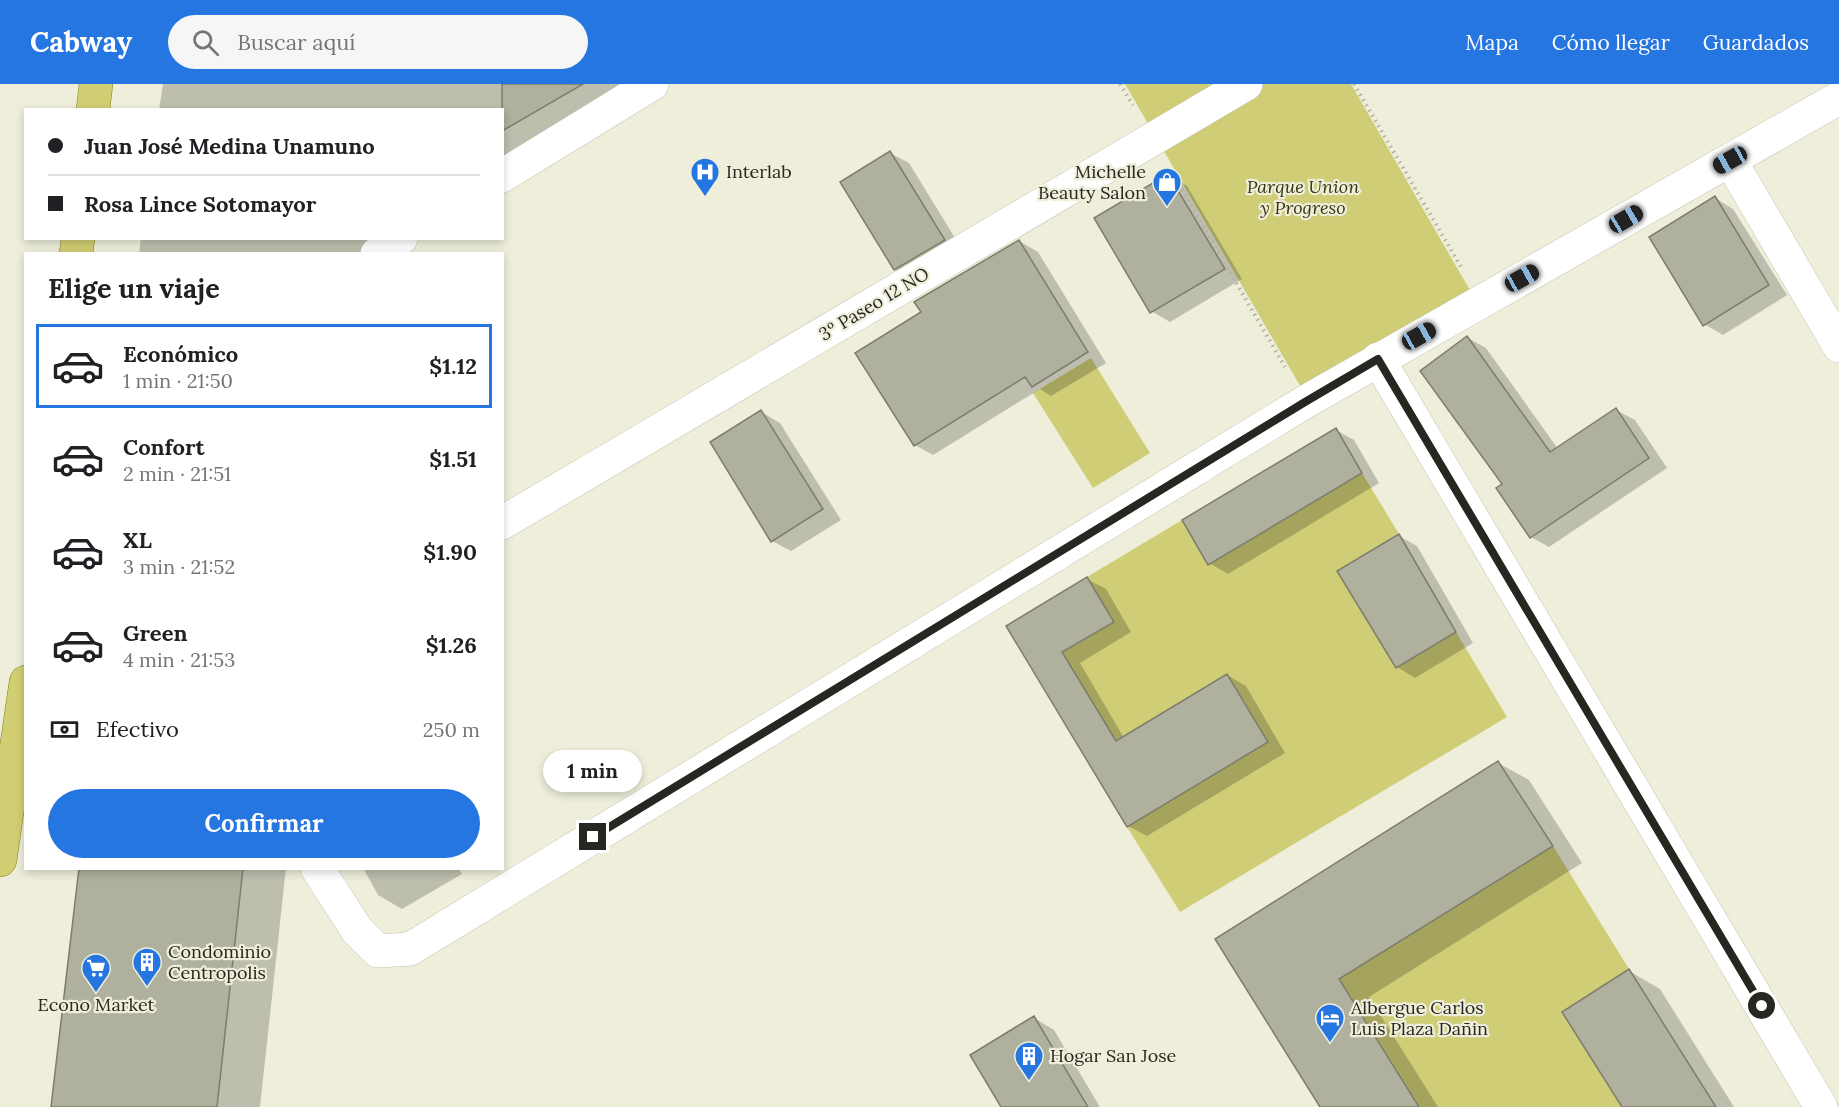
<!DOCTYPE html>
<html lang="es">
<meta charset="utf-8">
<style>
:root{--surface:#fff;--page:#f6f6f6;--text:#202124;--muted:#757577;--line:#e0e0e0;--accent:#2676e1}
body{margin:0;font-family:Lora,serif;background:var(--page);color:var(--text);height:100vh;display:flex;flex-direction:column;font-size:22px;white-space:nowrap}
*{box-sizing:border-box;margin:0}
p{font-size:20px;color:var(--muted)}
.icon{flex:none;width:33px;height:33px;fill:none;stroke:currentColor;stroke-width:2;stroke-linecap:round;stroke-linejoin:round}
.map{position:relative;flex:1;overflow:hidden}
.panel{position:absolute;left:24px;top:168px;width:480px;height:618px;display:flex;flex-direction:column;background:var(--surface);border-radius:0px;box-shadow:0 3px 9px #0003}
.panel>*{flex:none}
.top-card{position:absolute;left:24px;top:24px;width:480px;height:132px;border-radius:0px;box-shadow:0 3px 9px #0003;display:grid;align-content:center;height:132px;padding:0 24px;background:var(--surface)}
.end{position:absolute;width:27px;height:27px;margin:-14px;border:8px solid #272721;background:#fff;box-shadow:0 0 0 3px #fff}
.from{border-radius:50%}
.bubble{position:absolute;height:42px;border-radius:21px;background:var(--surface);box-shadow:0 3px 9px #0003;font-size:20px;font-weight:800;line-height:42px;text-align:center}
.car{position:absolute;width:18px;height:36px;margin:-18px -9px;border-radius:8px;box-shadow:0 0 4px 2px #0007;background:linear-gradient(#222 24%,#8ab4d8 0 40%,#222 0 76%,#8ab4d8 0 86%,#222 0)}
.top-card b{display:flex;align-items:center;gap:21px;height:57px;font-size:22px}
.top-card b+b{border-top:2px solid var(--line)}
.top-card i{width:15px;height:15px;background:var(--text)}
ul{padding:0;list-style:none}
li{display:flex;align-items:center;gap:18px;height:84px;margin:0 12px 9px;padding:0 12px;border:3px solid transparent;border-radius:0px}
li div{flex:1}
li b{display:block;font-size:22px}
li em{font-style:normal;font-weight:800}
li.selected{border-color:var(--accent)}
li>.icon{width:54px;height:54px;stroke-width:1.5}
h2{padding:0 24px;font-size:27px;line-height:72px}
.pay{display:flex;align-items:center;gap:15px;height:66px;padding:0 24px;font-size:22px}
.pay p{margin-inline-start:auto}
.action{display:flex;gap:12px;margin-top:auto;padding:12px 24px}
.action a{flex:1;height:69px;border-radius:36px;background:var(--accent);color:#fff;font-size:24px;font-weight:800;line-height:69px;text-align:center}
header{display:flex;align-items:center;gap:36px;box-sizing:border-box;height:84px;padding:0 30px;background:var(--accent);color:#fff}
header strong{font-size:28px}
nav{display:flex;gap:33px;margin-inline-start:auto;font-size:21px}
.search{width:420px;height:54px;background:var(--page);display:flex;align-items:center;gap:15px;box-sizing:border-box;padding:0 21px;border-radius:33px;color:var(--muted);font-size:22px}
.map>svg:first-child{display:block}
</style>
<header>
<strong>Cabway</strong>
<div class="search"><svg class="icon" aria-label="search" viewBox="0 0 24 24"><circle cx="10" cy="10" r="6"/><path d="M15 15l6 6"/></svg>Buscar aquí</div>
<nav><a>Mapa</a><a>Cómo llegar</a><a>Guardados</a></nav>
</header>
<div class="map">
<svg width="1839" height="1023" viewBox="0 0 1839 1023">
<rect width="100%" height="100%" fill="#eeeedb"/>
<path fill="#cfcd76" d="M1125,0H1351L1475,215L1306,312Z
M1091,274L1150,369L1093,404L1033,309Z
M1362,389L1399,450L1337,487L1396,584L1456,548L1507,633L1180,828L1127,743L1268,658L1227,590L1116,657L1062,568L1113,538L1087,493L1182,436L1208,480Z
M1553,762L1629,885L1563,928L1622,1023H1419L1339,895Z"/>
<path fill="#0003" d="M163,0H648L502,85V26H159Z
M890,69L909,79L963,167L914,195L895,185Z
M1168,91L1187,102L1242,195L1170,238L1151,227Z
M1715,114L1733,125L1787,211L1723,251L1704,240Z
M141,154H383L357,170H139Z
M1019,157L1038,168L1106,279L1051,312L1040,305L933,371L915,361Z
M1468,254L1486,264L1558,365L1616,326L1635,336L1667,384L1549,463L1531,453L1504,400Z
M761,328L780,339L841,436L791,467L772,457Z
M1336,346L1354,356L1379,399L1228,490L1209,479Z
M1399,452L1417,462L1473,559L1415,594L1397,583Z
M1087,495L1106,505L1131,548L1080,579L1124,654L1227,591L1246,602L1285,669L1147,752L1128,742L1008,542Z
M1498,679L1529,696L1582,779L1369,913L1438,1023H1322L1217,855Z
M81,784H286L260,1023H52Z
M363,784H458L462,790L402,825L378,811Z
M1629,887L1660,905L1734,1023H1624Z
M1034,934L1054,946L1100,1023H1003Z"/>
<path fill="#b0b09f" stroke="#7d7d6c" stroke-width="1.5" d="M502,0H583L502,47Z
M890,67L945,156L894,186L840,98Z
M1168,90L1225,185L1150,229L1094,134Z
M1715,112L1769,201L1703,242L1649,153Z
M1019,156L1088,268L1032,303L1025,293L914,362L855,269L921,228L914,218Z
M1467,252L1550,368L1616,324L1649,374L1530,454L1496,404L1502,400L1420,287Z
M761,326L823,425L771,458L710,358Z
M1336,344L1362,389L1208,481L1182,436Z
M1399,450L1456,548L1396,584L1337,487Z
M1087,493L1114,538L1062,568L1116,657L1227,590L1268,658L1127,743L1006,542Z
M1498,677L1553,762L1339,895L1419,1023H1320L1215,855Z
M79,784H243L217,1023H51Z
M1629,885L1716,1023H1622L1562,928Z
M1034,932L1088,1023H1001L970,971Z"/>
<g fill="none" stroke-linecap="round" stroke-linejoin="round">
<g stroke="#c5c5b3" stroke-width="34">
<path id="minor" d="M1730,76L1839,262
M502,92L652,0
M377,170L401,154
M1378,275L1821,1023
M502,439L1246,0
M317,784L357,846L378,867L410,865L1305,318L1839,14"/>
</g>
<g stroke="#827f1a" stroke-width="34">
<path id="major" d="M93,26L96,0
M76,170L78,154
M0,776L26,598"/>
</g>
<path stroke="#b1b1a2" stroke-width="4" stroke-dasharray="1.5 4.5" stroke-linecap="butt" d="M1120,0L1133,21
M1354,0L1461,183
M1173,90L1285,283"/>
<use href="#minor" stroke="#fff" stroke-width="33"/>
<use href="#major" stroke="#d1ce73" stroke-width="33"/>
</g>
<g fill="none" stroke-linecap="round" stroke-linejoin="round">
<path stroke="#272721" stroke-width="8" d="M593,753L1305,318L1378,275L1762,922"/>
</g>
<defs>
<g id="hospital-pin" transform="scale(1.5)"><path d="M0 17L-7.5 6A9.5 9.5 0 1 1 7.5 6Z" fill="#2676e1" stroke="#eeeedb"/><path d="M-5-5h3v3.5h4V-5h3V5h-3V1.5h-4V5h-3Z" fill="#fff"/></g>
<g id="shop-pin" transform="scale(1.5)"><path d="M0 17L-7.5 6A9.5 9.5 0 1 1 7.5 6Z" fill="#2676e1" stroke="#eeeedb"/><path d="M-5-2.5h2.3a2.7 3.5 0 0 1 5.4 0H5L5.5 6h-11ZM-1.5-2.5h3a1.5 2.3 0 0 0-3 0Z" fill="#fff"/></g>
<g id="building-pin" transform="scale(1.5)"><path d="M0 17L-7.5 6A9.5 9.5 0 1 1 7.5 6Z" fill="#2676e1" stroke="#eeeedb"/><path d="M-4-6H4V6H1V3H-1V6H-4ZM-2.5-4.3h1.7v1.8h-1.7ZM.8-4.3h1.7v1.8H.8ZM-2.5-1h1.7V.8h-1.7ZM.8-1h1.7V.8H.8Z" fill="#fff"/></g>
<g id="supermarket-pin" transform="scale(1.5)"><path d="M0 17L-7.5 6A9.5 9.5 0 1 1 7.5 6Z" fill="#2676e1" stroke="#eeeedb"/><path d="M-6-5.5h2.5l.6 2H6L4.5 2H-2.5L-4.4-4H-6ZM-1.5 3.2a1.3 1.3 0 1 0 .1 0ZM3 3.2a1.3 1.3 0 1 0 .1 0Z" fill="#fff"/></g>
<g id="hotel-pin" transform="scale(1.5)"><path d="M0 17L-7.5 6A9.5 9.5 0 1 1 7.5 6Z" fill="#2676e1" stroke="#eeeedb"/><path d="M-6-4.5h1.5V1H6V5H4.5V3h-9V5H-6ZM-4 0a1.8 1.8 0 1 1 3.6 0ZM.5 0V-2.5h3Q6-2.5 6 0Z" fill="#fff"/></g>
</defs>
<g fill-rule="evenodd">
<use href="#hospital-pin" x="705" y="88"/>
<use href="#shop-pin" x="1167" y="98"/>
<use href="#building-pin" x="147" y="878"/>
<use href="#supermarket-pin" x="96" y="884"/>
<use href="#hotel-pin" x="1330" y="934"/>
<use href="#building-pin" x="1029" y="972"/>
</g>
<g text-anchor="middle" stroke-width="4.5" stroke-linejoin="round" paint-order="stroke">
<g font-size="18" fill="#272721" stroke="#eeeedb" text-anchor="start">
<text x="726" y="94">Interlab</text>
<text x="1146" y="94" text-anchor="end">Michelle<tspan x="1146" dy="21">Beauty Salon</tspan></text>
<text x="168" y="874">Condominio<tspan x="168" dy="21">Centropolis</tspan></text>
<text x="96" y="927" text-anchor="middle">Econo Market</text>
<text x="1351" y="930">Albergue Carlos<tspan x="1351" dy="21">Luis Plaza Dañin</tspan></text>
<text x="1050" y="978">Hogar San Jose</text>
</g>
<g font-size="18" font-style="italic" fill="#36350d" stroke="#eeeedb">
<text x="1303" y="109">Parque Union<tspan x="1303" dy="21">y Progreso</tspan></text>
</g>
<g font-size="18" fill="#272721" stroke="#eeeedb">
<text transform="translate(874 220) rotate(-31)" y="6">3º Paseo 12 NO</text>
</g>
</g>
</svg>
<i class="end from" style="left:1762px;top:922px"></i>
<i class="end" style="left:593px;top:753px"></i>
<div class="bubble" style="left:543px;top:666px;width:99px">1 min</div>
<i class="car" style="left:1730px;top:76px;rotate:241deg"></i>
<i class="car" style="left:1626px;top:135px;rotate:60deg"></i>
<i class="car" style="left:1522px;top:194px;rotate:61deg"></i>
<i class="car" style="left:1419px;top:252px;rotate:61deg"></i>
<div class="top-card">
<b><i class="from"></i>Juan José Medina Unamuno</b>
<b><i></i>Rosa Lince Sotomayor</b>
</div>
<section class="panel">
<h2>Elige un viaje</h2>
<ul>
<li class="selected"><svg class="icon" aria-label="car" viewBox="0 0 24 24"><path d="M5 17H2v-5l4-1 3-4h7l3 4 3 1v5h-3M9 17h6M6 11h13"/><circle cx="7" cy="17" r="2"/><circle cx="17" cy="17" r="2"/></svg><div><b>Económico</b><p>1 min · 21:50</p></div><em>$1.12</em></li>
<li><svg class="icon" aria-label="car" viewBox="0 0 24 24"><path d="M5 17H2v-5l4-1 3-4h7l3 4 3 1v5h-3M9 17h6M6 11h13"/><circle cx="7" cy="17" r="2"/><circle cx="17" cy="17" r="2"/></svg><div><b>Confort</b><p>2 min · 21:51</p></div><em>$1.51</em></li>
<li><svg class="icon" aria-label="car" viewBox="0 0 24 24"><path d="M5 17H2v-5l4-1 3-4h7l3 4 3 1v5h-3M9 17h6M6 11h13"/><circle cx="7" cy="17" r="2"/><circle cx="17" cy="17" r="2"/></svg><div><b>XL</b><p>3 min · 21:52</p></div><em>$1.90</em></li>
<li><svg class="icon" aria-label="car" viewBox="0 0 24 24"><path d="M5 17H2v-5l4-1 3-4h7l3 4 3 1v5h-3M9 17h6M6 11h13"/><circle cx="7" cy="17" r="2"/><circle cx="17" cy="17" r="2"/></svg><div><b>Green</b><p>4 min · 21:53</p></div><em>$1.26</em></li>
</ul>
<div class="pay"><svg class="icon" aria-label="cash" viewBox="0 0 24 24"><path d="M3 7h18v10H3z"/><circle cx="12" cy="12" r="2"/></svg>Efectivo<p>250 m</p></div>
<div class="action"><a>Confirmar</a></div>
</section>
</div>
